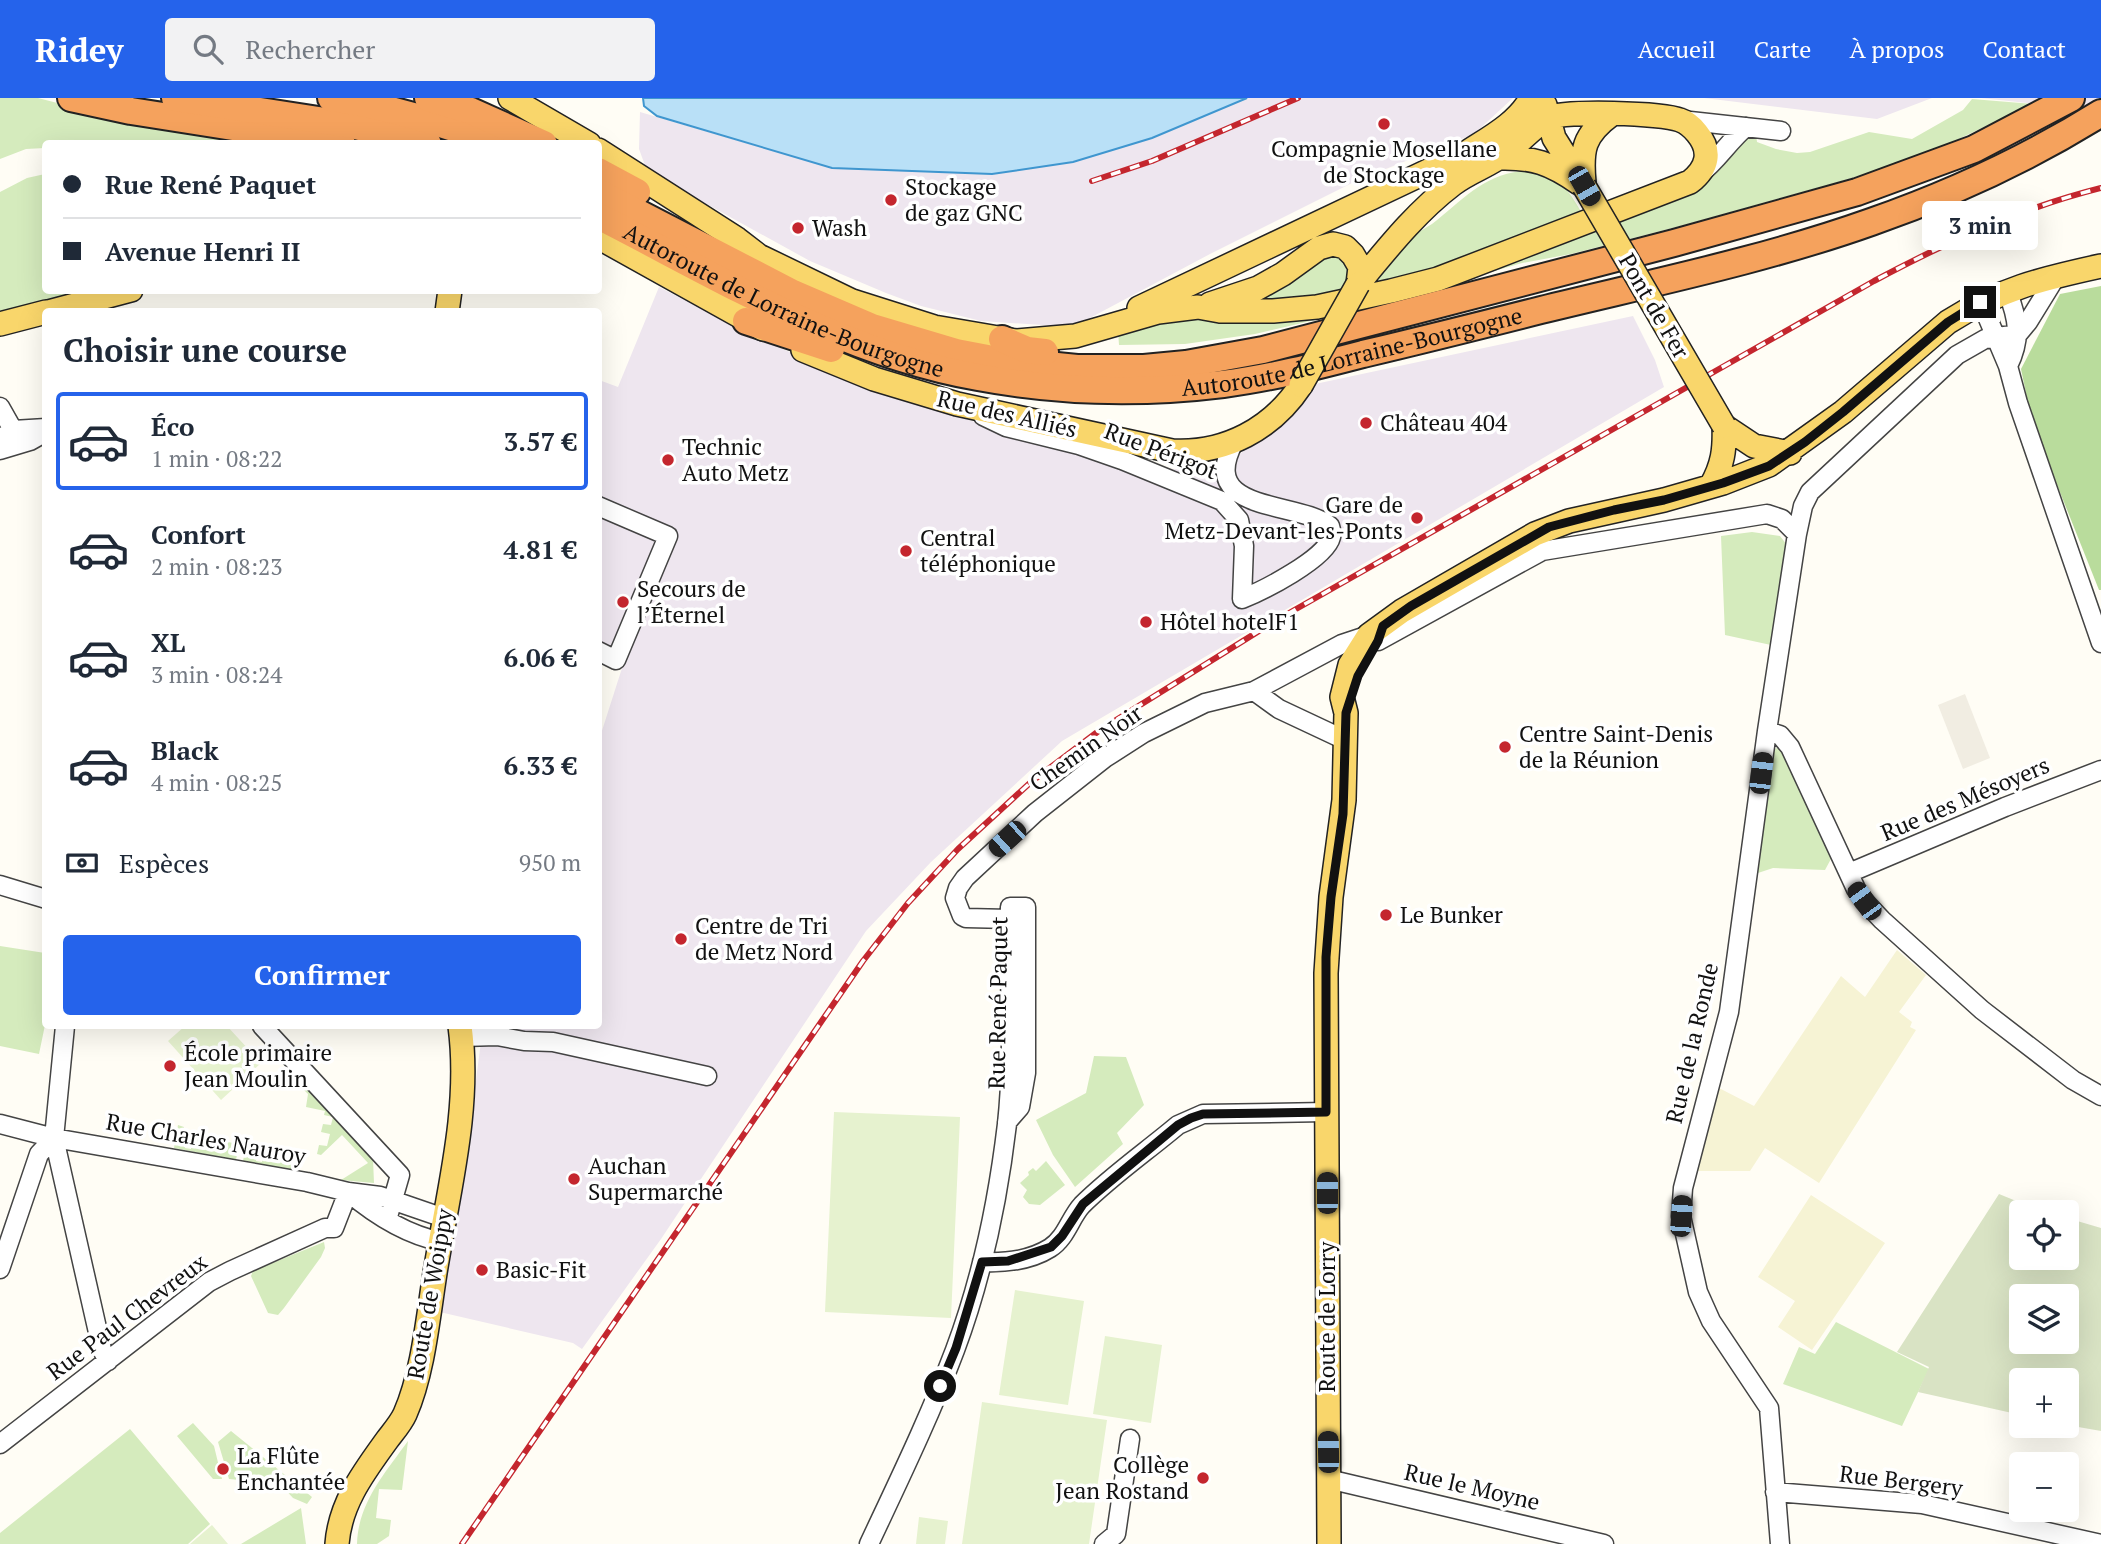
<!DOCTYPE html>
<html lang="fr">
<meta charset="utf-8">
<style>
:root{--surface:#fff;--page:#f2f2f3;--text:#1f2937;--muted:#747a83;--line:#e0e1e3;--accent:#2563eb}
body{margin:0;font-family:"PT Serif",serif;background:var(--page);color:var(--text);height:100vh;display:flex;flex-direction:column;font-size:26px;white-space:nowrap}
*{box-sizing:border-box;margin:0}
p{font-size:23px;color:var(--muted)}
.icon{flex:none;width:38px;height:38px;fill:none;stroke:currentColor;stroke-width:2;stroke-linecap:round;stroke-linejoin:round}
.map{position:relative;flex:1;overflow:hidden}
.sheet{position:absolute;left:42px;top:210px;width:560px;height:721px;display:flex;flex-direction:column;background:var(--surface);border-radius:7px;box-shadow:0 7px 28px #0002}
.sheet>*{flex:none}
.hud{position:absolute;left:42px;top:42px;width:560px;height:154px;border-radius:7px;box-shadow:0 7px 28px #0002;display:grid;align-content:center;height:154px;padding:0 21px;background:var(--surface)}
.tools{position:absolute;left:2009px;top:1102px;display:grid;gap:14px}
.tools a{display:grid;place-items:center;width:70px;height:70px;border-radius:7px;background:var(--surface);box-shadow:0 7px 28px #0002;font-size:35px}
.end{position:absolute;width:32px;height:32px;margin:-16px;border:9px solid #111;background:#fff;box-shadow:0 0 0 4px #fff}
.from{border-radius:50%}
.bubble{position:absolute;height:49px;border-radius:7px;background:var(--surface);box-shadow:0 7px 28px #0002;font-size:23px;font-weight:700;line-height:49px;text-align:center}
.car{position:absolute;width:21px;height:42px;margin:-21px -10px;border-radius:9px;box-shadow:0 0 5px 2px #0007;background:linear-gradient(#222 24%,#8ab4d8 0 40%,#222 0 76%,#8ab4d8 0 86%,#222 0)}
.hud b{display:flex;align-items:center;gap:24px;height:66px;font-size:26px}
.hud b+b{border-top:2px solid var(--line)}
.hud i{width:18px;height:18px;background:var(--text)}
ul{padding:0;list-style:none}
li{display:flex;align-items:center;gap:21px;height:98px;margin:0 14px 10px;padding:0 7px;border:4px solid transparent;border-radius:7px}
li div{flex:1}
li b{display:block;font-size:26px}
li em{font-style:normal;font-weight:700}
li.active{border-color:var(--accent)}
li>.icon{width:63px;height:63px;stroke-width:1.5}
h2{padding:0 21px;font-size:32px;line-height:84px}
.pay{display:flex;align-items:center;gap:18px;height:77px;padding:0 21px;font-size:26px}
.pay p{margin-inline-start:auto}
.cta{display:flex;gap:14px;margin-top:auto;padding:14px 21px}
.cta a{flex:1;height:80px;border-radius:7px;background:var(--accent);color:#fff;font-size:28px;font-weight:700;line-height:80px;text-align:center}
header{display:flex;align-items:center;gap:42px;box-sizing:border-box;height:98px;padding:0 35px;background:var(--accent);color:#fff}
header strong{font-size:33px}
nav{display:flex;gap:38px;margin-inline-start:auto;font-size:24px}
.search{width:490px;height:63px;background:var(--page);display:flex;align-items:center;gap:18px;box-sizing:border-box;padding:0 24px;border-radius:7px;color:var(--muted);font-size:26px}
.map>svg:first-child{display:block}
</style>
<header>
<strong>Ridey</strong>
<div class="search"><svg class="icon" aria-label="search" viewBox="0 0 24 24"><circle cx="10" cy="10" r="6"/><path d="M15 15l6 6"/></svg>Rechercher</div>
<nav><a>Accueil</a><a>Carte</a><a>À propos</a><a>Contact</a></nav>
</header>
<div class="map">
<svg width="2101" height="1446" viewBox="0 0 2101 1446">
<rect width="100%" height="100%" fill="#fffdf5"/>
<path fill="#eee6ef" d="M1247,0H1513L1474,36L1358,82L1210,156L1073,229L981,223L921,208L886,195L810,163L703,104L646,70L639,51L640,14L832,70L1152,40Z
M1704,0H1932L1877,21Z
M1981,0H2101V30L2037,6Z
M659,189L752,237L805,261L925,308L997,331L1173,371L1203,370L1229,364L1288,320L1315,286L1633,218L1655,262L1664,289L1062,643L931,764L866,833L661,1141L582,1251L573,1245L431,1212L471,1019L483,929L508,933L510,928H598L599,642L623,567L599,554V282L618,289Z"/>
<path fill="#f6f3d4" d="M1897,852L1926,877L1899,914L1912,924L1910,929L1916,932L1819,1085L1765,1050L1750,1073H1694L1717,989L1754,1008L1841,878L1865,899Z
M1811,1097L1885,1145L1812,1252L1778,1229L1795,1203L1758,1179Z"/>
<path fill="#d5ebbd" d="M0,0H38L69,8L327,45L46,46L45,50L26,51L0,61Z
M1972,1L2033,6L1950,45L1897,66L1835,85L1684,127L1571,156L1522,165L1366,210L1255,236L1185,246L1119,247L1118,233L1177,218L1291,216L1588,130L1756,36L1757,44L1776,51L1797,55L1810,54L1869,34L1912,41L1963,12Z
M1521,73C1561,78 1565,86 1585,120L1434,175L1370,189C1384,172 1397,153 1414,138C1419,133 1426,130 1432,126C1462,103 1481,78 1521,73Z
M45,76L46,192L82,193L0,217V94L27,80Z
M1335,155L1348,165L1349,180L1339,200L1225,206L1319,160Z
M1752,434L1780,438L1787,447L1771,547L1725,537L1721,438Z
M1777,650L1780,651L1791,667L1832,759L1825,772L1773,770L1755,776L1772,652Z
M0,848L45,855V927L39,956L0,948Z
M1094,958L1126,959L1144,1007L1117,1035L1123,1046L1075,1089L1053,1057L1036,1022L1086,995Z
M306,988L373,1061L374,1085L341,1082L368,1065L342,1037L321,1057L317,1056L319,1047L327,1048L330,1036L321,1034L323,1026L331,1027L333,1019L324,1017L325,1013L306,1009L308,996L304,992Z
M178,1027L184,1029L182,1039L186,1041L185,1050L191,1051L193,1038L239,1046L236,1062L174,1050Z
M246,1048L258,1050L256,1063L262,1064L264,1051L297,1057L294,1073L243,1063Z
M1046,1063L1065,1087L1040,1107L1029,1106L1023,1099L1027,1092L1020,1085L1029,1077L1028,1074L1033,1070L1036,1073Z
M324,1144L325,1150L321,1159L284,1210L278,1217L268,1215L251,1178L253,1173Z
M1836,1224L1929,1271L1902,1328L1783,1286L1799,1249L1815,1256Z
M193,1325L214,1348L222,1381H213L177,1338Z
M130,1331L210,1426L188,1446H0V1435Z
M231,1333L312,1399L307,1406L293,1400L280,1386L229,1381L218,1344Z
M408,1343L402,1392L379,1391L376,1420L391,1422L389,1438L377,1446H357C358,1405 385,1375 408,1343Z
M301,1410L306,1446H241Z"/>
<path fill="#b9dc9c" d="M2101,188V492H2099L2032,324L2021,271L2060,196Z"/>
<path fill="#d9e3c4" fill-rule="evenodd" d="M1999,1096L2046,1115H2021V1160H2067V1120L2101,1130V1333L2067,1327V1283H2021V1317L1918,1294L1929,1269L1897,1254ZM2021,1199H2067V1244H2021Z"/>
<path fill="#e6f2cf" d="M185,928H227L261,965L221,1002L168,943Z
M834,1014L960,1019L951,1220L825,1214Z
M1015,1192L1084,1203L1068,1307L999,1297Z
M1105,1238L1162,1247L1151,1325L1093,1316Z
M982,1304L1107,1322L1089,1446H962Z
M919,1419L948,1423L945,1446H916Z
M212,1427L228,1446H190Z"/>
<path fill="#f1ede2" d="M1965,596L1990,660L1963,671L1938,607Z"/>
<path fill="#b9e0f7" stroke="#3f96cf" stroke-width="2" d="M643,0H1247L1152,40L1073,64L992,76L832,70L657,18L644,8Z"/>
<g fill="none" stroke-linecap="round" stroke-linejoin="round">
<g stroke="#444" stroke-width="21">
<path id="minor" d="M1681,22L1781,33
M1700,76C1718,62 1729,43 1746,29
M2007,192C2018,221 2022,240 2008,268
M1981,204L2008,268L2018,305L2101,545
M2018,236L2028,224L2057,177
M0,309L13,332
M983,318L1006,329L1079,347L1122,362L1222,403L1239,422L1244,448L1242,501C1262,493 1326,461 1331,439C1332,436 1331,431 1330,428C1297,402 1196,416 1234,344
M0,341L13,332L46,330
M0,352L30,343L46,334
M598,408L668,438L616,562L598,553
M1378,543L1542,453L1767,416L1782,421L1797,436
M1254,593L1279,611L1345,642
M1767,633L1780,637L1790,649L1856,791L1864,803L1882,822L1982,912L2073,982L2101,998
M1849,775L2005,709L2101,672
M0,787L46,801
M1010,821L966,820L962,818L955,800L958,790L965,780L1035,715L1105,660L1144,635L1205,605L1254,593L1342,546L1369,537
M65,928L54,1040L102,1252L108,1263
M262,928L400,1077L387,1122
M462,939L497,938L524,943L553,944L707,978
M0,1026L54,1040L307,1084L348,1094L380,1098L444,1120
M348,1094C375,1117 407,1137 442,1144
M982,1164C1004,1165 1031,1162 1050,1150C1066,1140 1070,1120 1082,1107C1110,1079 1147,1053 1178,1027L1203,1016L1326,1014
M0,1171L39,1056L54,1040
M0,1346L209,1184L230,1173L325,1130H334L348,1094
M1328,1381L1604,1446
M1775,1394L1922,1406L2101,1446
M869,1446C899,1382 930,1318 955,1252C982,1180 998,1102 1007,1026C1015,954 1008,880 1010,809H1026V975L1020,1009L1007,1024
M1104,1446L1116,1436L1130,1341
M1780,1446L1769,1310L1711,1223L1698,1194L1681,1118L1683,1090L1729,914L1767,633L1797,436L1803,408L1810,394L1957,257L1985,241L2018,236"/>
</g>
<g stroke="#222" stroke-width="26">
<path id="major" d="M510,0L589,46
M1545,7L1554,40L1584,88
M598,52L737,141L759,158L852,203L934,229L1016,243L1075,238L1158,214L1198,209L1220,213H1273L1317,209L1391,193L1438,181L1690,84C1708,70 1712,53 1697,35C1693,30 1686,24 1680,22C1662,15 1565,12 1548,20C1535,27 1519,45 1507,54C1491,67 1470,73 1453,86C1416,114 1387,151 1358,186
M1499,60C1533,59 1550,65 1579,85
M1584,85C1581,52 1583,37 1612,16
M598,139L763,231
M1210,206L1258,190L1283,176L1319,150L1333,146L1345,149L1353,157L1360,169L1358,186
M1139,210L1466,55C1489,40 1518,25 1531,0
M48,214L131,192
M447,214L450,192
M0,226L46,214
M803,252L874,281L957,306L1172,353C1225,356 1272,331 1301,287
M1724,328L1754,348L1790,355
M1711,388C1723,367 1725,351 1724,328
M337,1446C340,1405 364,1374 387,1342C393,1334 401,1325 405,1316C423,1275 428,1220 435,1175C448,1094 471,1010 460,928
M1329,1446L1326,875L1331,799L1344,702L1346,615L1342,599L1350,567L1369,537L1402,513L1535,436L1569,423L1664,402L1723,385L1769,367L1843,314L1948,224C2000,191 2041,181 2101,168"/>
</g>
<g stroke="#222" stroke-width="30">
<g id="highway">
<path d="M71,0L131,13L342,46"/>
<path d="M175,0L351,27L428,46"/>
<path d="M331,0C389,9 443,25 498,46"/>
<path d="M428,0L471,13L544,46"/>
<path d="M598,73L637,94"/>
<path d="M598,94L793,195L872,229L956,254L998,262L1077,270H1144L1186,266L1263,252L1674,145L1857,94L1974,51L2071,0"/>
<path id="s1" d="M598,118C720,180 841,255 978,279C1058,294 1142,296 1223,286C1270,280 1317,268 1363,256C1422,242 1482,227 1541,212C1651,185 1764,162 1871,124C1951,96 2029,60 2101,15"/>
<path d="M746,223L831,251"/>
<path d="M1002,241L1027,252L1045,254"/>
</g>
</g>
<use href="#minor" stroke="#fff" stroke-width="18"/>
<use href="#major" stroke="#f9d66b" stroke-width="23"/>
<use href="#highway" stroke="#f5a25d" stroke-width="26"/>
<g stroke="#c4262e" stroke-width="6">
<path id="rail" d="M1092,83L1152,63L1298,0
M462,1446L863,863L908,805L958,751L1031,684L1100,632L1275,523L1874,183C1947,144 2021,110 2101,90"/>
</g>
<use href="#rail" stroke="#fff" stroke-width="3.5" stroke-dasharray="10" stroke-linecap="butt"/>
<g stroke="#222" stroke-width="26" stroke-linecap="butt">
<path id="major-bridge" d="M1584,88L1724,328
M1301,287L1358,186"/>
</g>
<use href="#major-bridge" stroke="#f9d66b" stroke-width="23"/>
</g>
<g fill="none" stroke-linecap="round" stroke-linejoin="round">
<path stroke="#111" stroke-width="9" d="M940,1288L956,1250L982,1164L1008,1163L1051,1149L1062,1138L1083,1106L1178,1027L1191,1020L1203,1016L1326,1014V859L1331,799L1343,716L1346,615L1358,578L1378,543L1383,528L1411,508L1549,429L1614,412L1664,402L1723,385L1769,368L1805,344L1843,314L1948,224L1980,204"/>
</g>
<g fill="#c4262e" stroke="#fff" stroke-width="2.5">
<circle cx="1384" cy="26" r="7"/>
<circle cx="891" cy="102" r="7"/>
<circle cx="798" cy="130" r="7"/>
<circle cx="1366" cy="325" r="7"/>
<circle cx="668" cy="362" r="7"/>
<circle cx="1417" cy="420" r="7"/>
<circle cx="906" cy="453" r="7"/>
<circle cx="623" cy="504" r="7"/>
<circle cx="1146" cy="524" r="7"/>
<circle cx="1505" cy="649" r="7"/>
<circle cx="1386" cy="817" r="7"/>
<circle cx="681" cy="841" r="7"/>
<circle cx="170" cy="968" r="7"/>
<circle cx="574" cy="1081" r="7"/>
<circle cx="482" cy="1172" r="7"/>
<circle cx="223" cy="1371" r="7"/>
<circle cx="1203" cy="1380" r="7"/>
</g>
<g text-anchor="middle" stroke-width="7" stroke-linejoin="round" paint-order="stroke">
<g font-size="23" fill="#111" stroke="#fff" text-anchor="start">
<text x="1384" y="59" text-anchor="middle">Compagnie Mosellane<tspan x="1384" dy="26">de Stockage</tspan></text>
<text x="905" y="97">Stockage<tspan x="905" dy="26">de gaz GNC</tspan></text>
<text x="812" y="138">Wash</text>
<text x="1380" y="333">Château 404</text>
<text x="682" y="357">Technic<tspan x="682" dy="26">Auto Metz</tspan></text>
<text x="1403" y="415" text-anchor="end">Gare de<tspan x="1403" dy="26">Metz-Devant-les-Ponts</tspan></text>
<text x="920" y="448">Central<tspan x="920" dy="26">téléphonique</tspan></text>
<text x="637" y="499">Secours de<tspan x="637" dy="26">l’Éternel</tspan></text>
<text x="1160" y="532">Hôtel hotelF1</text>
<text x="1519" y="644">Centre Saint-Denis<tspan x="1519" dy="26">de la Réunion</tspan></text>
<text x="1400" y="825">Le Bunker</text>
<text x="695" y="836">Centre de Tri<tspan x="695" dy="26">de Metz Nord</tspan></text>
<text x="184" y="963">École primaire<tspan x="184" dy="26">Jean Moulin</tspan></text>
<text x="588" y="1076">Auchan<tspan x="588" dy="26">Supermarché</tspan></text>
<text x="496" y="1180">Basic-Fit</text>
<text x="237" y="1366">La Flûte<tspan x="237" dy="26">Enchantée</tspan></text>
<text x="1189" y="1375" text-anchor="end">Collège<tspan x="1189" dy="26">Jean Rostand</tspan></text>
</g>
<g font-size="23" fill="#111" stroke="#fff">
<text dy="8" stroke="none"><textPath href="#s1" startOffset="205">Autoroute de Lorraine-Bourgogne</textPath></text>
<text transform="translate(1654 208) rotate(60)" y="8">Pont de Fer</text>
<text dy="8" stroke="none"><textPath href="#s1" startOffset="793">Autoroute de Lorraine-Bourgogne</textPath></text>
<text transform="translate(1007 316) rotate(13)" y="8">Rue des Alliés</text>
<text transform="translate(1161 353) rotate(21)" y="8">Rue Périgot</text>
<text transform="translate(1086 650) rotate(-35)" y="8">Chemin Noir</text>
<text transform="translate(1965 701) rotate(-23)" y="8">Rue des Mésoyers</text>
<text transform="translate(998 905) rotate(-89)" y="8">Rue René Paquet</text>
<text transform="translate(1692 945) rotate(-77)" y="8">Rue de la Ronde</text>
<text transform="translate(206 1041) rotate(10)" y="8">Rue Charles Nauroy</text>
<text transform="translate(430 1196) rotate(-80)" y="8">Route de Woippy</text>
<text transform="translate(127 1219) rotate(-37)" y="8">Rue Paul Chevreux</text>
<text transform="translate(1327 1219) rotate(-90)" y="8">Route de Lorry</text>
<text transform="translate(1901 1383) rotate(7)" y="8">Rue Bergery</text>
<text transform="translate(1472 1389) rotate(13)" y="8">Rue le Moyne</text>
</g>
</g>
</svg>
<div class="tools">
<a><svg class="icon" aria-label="locate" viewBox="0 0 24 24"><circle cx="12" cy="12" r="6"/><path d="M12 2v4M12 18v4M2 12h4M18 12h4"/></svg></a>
<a><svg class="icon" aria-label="layers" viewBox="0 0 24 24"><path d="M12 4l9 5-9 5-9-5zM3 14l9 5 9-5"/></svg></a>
<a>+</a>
<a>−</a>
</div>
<i class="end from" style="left:940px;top:1288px"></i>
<i class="end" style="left:1980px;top:204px"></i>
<div class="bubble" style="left:1922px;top:103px;width:116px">3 min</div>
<i class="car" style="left:1584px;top:88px;rotate:150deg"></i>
<i class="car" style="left:1761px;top:675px;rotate:7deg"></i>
<i class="car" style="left:1007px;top:741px;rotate:228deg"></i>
<i class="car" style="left:1864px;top:803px;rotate:324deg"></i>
<i class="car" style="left:1327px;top:1095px;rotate:0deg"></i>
<i class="car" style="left:1681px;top:1118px;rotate:4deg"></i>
<i class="car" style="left:1328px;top:1354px;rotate:359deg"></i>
<div class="hud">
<b><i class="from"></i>Rue René Paquet</b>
<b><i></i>Avenue Henri II</b>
</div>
<section class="sheet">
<h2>Choisir une course</h2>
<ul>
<li class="active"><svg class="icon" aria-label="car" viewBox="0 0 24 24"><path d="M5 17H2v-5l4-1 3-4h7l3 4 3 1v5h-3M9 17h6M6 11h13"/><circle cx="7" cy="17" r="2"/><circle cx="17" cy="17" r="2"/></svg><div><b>Éco</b><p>1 min · 08:22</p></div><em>3.57 €</em></li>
<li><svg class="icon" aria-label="car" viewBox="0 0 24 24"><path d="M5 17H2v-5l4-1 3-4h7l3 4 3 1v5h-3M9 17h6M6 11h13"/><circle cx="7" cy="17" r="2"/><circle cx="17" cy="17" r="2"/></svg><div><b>Confort</b><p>2 min · 08:23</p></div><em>4.81 €</em></li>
<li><svg class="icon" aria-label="car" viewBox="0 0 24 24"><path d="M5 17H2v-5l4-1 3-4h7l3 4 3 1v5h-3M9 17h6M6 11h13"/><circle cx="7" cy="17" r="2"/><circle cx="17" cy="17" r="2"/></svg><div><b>XL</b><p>3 min · 08:24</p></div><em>6.06 €</em></li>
<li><svg class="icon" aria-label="car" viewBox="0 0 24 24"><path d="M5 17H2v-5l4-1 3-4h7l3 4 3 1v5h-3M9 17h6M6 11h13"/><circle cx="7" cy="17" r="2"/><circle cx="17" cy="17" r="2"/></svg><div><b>Black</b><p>4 min · 08:25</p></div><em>6.33 €</em></li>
</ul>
<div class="pay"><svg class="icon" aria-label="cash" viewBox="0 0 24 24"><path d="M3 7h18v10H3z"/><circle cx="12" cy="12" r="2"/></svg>Espèces<p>950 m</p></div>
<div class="cta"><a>Confirmer</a></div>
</section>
</div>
